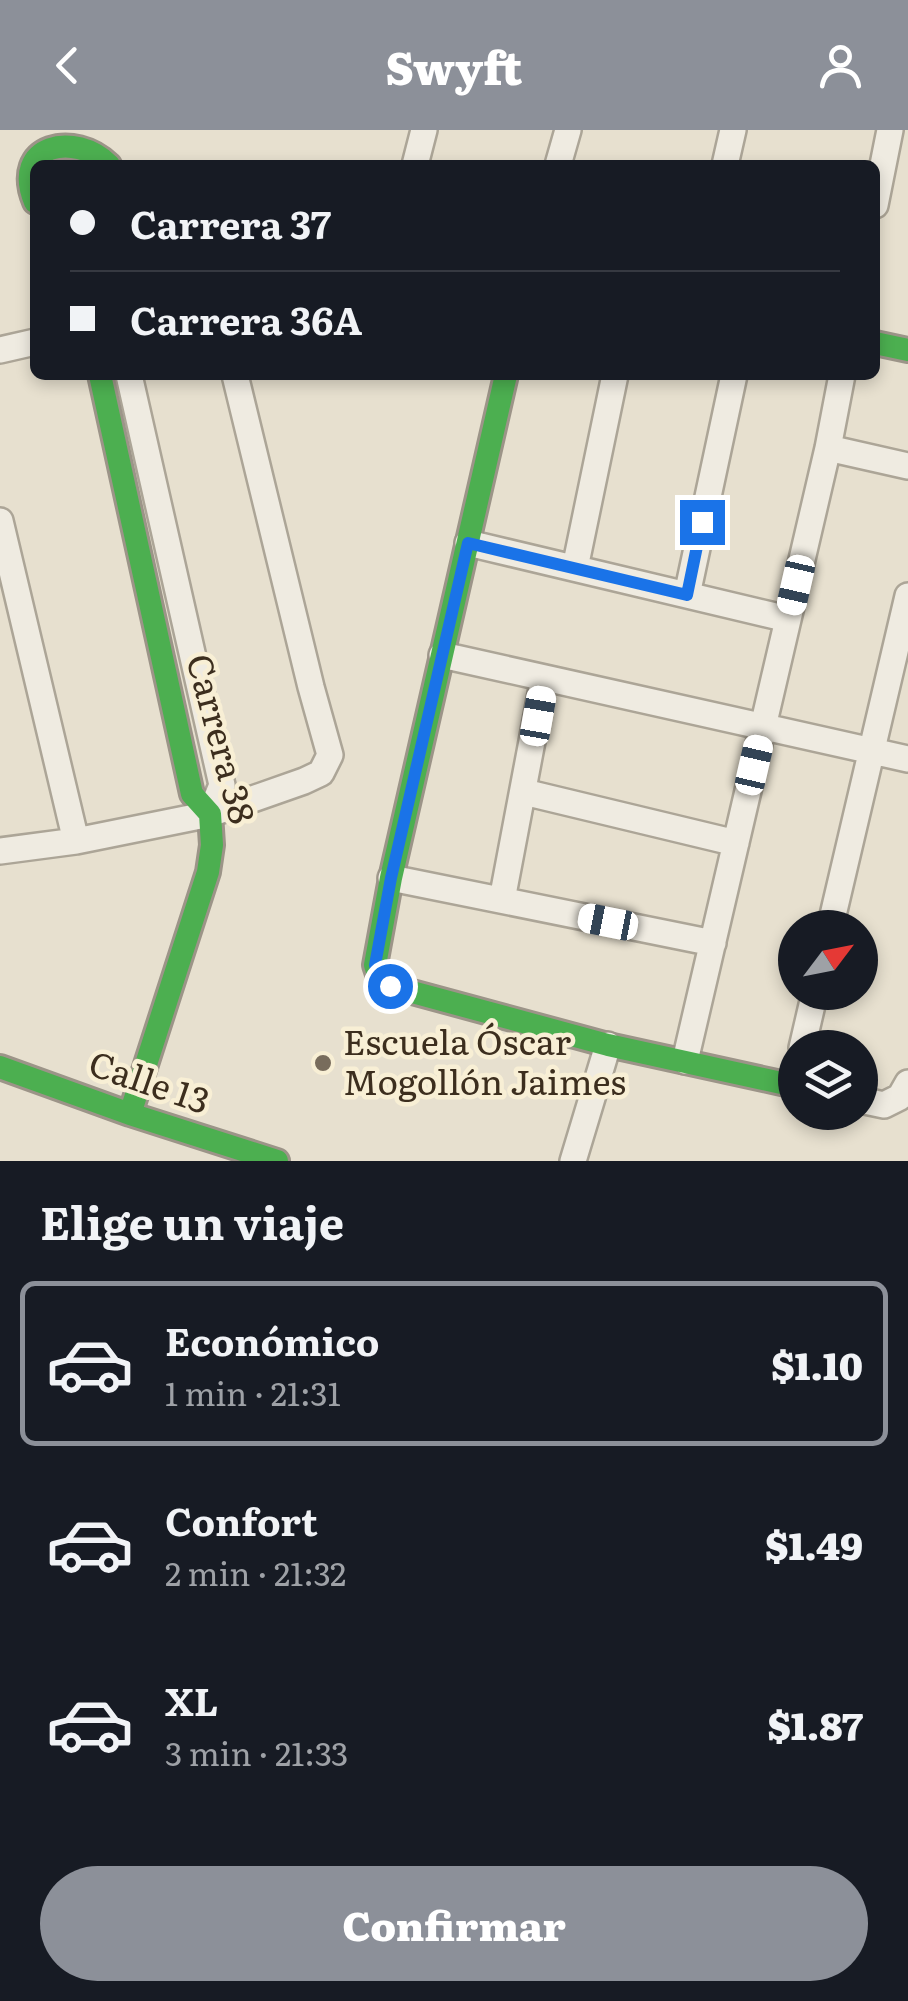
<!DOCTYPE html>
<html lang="es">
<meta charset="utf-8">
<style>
:root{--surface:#171b24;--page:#242831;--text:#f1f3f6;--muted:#9ea1a6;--line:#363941;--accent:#8c9099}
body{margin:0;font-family:Literata,serif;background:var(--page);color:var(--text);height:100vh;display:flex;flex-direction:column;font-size:38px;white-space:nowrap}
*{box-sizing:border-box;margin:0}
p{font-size:32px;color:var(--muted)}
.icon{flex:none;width:55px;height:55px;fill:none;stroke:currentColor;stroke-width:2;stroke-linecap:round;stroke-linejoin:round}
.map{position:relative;height:1031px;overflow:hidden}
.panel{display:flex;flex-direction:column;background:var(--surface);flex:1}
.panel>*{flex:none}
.banner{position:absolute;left:30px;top:30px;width:850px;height:220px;border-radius:15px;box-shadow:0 5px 15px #0003;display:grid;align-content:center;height:220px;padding:0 40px;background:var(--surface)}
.needle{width:65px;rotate:58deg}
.fabs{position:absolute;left:778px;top:780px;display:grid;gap:20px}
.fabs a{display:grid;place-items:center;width:100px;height:100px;border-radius:50%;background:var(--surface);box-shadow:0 5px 15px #0003;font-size:50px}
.end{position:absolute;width:45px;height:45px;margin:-22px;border:12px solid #1a73e8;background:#fff;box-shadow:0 0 0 5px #fff}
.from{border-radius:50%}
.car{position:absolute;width:30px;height:60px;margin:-30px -15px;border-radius:12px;box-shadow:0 0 8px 2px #0007;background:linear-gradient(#fff 24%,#345 0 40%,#fff 0 76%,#345 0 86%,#fff 0)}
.banner b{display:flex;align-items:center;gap:35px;height:95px;font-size:38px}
.banner b+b{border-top:2px solid var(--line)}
.banner i{width:25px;height:25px;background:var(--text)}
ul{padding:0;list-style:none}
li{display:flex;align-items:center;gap:30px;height:165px;margin:0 20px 15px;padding:0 20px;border:5px solid transparent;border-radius:15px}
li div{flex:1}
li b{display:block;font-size:38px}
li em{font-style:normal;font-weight:800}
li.on{border-color:var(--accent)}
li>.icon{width:90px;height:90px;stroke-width:1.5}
h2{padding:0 40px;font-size:45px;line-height:120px}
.action{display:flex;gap:20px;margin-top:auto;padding:20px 40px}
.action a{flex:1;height:115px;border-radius:60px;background:var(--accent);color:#fff;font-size:40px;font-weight:800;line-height:115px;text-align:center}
header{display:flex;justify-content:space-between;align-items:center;height:130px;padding:0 40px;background:var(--accent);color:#fff;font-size:45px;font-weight:800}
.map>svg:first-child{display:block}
</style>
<header><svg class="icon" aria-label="back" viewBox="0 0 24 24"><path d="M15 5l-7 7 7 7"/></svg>Swyft<svg class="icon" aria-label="person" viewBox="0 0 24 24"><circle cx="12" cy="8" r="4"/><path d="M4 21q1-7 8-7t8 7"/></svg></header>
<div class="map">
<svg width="908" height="1031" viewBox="0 0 908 1031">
<rect width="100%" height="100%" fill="#e7e0cf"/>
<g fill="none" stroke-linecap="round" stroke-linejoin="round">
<g stroke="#aca597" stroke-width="30">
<path id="street" d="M415,35L424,0
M558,35L568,0
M725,35L733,0
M875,75L890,0
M0,220L35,212
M129,245L222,655L210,684
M828,318L908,336
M0,391L76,711
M468,413L788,489
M575,438L615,245
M687,465L734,245
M442,525L908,629
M524,662L736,713
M0,721L76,711L210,684L304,651L321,643L330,625L311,557L235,245
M391,748L713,813
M502,770L544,548
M830,798L908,466
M802,918L815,862
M685,931L828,318L842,245
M860,970L884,975L900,967L908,953
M573,1031L608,915"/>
</g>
<g stroke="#9c9488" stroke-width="28">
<path id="fast" d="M35,72C11,14 75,1 109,35
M875,213L908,220
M100,245L192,664L210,684L212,715L208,742L130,984
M506,245L391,748L375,835L380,850L390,856L608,915L795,956
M0,937L130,984L277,1031"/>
</g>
<use href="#street" stroke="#efebe1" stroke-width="25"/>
<use href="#fast" stroke="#4caf50" stroke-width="22"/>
</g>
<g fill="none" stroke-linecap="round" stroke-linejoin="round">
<path stroke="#1a73e8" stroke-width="12" d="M390,856L380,850L375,835L391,748L468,413L687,465L702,392"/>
</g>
<circle fill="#786c5c" stroke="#f8efd5" stroke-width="4" cx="323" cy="933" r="10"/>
<g text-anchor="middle" stroke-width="9" stroke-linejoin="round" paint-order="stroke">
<g font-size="35" fill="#3c2e1e" stroke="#f8efd5">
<text transform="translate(220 609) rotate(75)" y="12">Carrera 38</text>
<text transform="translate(149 953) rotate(19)" y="12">Calle 13</text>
</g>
<g font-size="35" fill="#3c2e1e" stroke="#f8efd5" text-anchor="start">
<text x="343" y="925">Escuela Óscar<tspan x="343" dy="40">Mogollón Jaimes</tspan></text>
</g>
</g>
</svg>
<div class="fabs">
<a><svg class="needle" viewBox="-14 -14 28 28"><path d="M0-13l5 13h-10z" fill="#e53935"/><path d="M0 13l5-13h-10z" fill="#9ea1a6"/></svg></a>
<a><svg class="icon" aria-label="layers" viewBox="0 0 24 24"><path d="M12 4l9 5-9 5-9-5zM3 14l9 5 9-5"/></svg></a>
</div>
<i class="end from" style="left:390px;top:856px"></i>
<i class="end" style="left:702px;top:392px"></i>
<i class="car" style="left:796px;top:455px;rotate:193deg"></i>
<i class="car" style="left:538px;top:586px;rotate:10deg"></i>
<i class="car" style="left:754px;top:635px;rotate:13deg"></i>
<i class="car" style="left:608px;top:792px;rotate:281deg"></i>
<div class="banner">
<b><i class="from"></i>Carrera 37</b>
<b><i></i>Carrera 36A</b>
</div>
</div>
<section class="panel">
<h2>Elige un viaje</h2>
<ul>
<li class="on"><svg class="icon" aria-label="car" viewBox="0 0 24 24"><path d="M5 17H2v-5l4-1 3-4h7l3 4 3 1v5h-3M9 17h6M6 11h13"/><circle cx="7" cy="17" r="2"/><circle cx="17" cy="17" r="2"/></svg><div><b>Económico</b><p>1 min · 21:31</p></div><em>$1.10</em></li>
<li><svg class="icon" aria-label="car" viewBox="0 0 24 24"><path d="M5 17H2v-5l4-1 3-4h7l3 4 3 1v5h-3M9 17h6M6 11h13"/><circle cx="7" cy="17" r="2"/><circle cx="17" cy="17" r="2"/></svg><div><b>Confort</b><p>2 min · 21:32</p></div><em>$1.49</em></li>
<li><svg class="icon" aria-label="car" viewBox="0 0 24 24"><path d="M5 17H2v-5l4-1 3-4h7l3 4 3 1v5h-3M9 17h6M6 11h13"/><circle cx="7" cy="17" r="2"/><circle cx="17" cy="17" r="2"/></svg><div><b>XL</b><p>3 min · 21:33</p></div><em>$1.87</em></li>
</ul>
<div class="action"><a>Confirmar</a></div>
</section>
